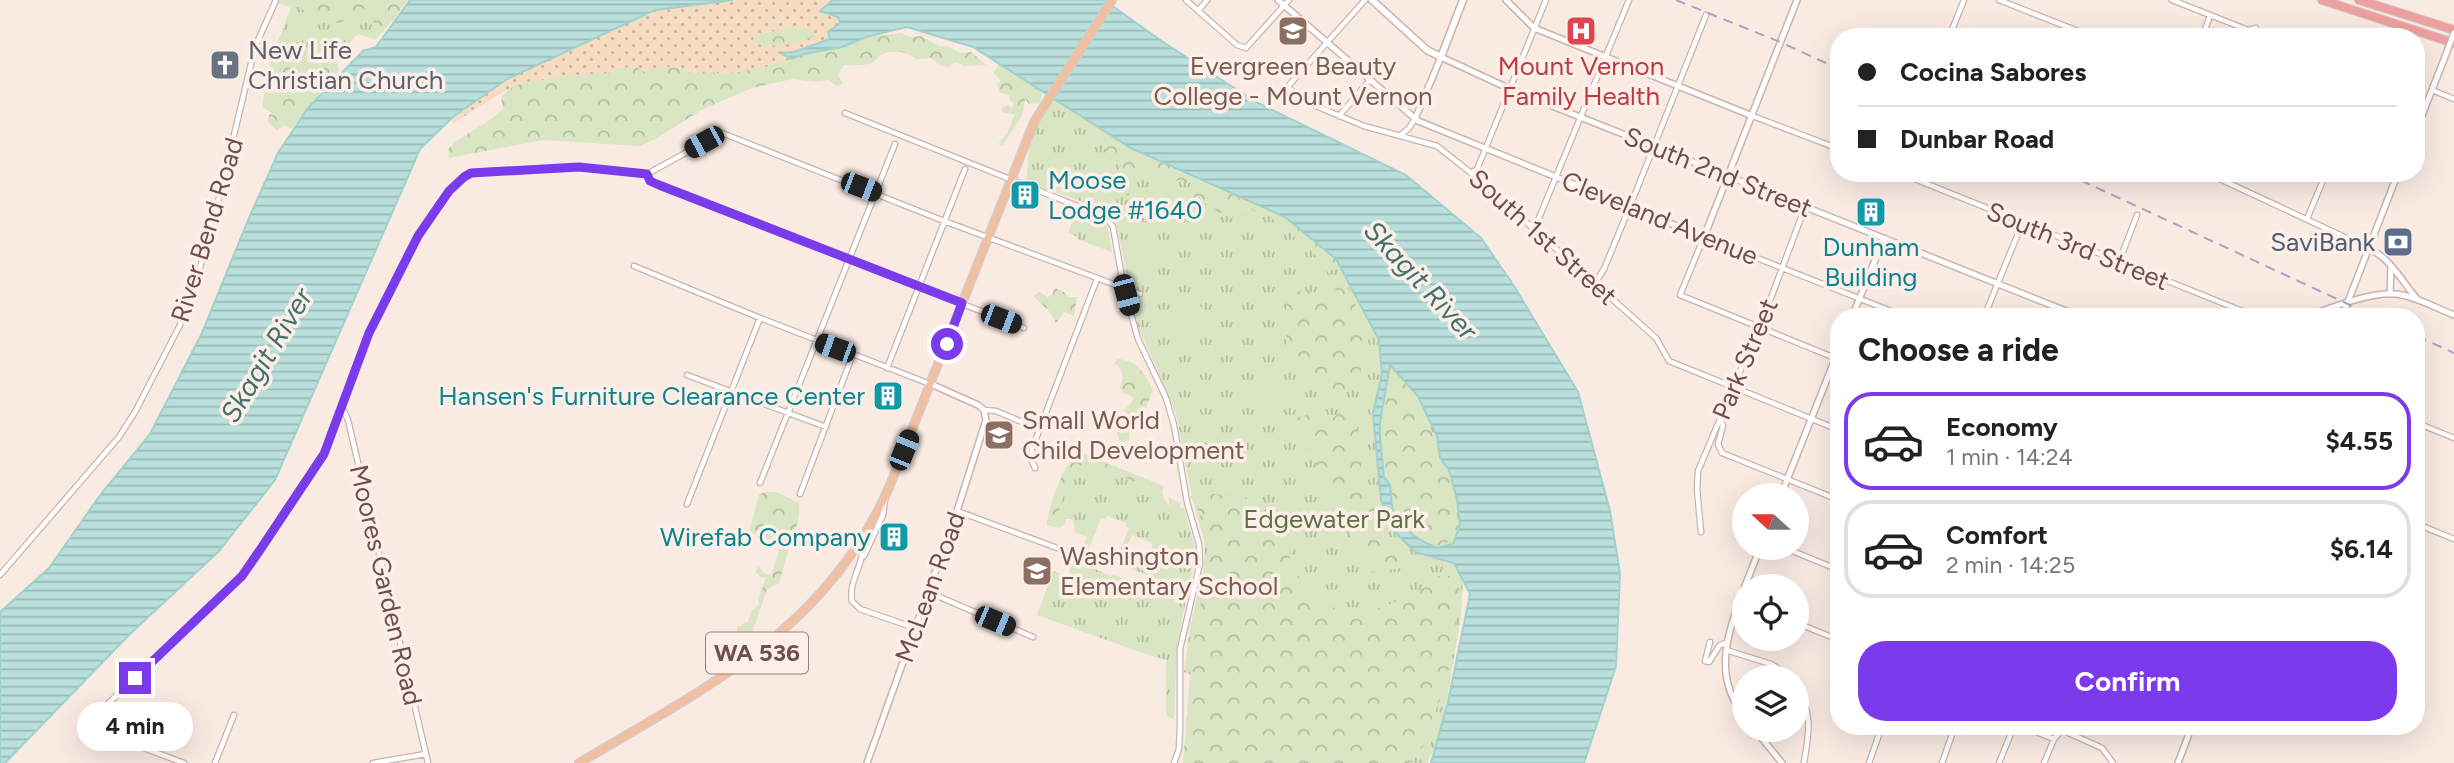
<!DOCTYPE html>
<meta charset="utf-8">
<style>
:root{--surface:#fff;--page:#f2f2f2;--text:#222;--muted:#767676;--line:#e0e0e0;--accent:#7c3aed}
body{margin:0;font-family:Figtree,sans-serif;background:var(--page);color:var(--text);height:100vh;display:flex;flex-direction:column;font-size:26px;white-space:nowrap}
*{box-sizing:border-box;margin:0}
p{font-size:23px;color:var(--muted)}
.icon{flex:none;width:38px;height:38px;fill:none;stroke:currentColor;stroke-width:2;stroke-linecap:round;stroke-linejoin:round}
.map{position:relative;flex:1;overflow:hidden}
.panel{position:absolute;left:1830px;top:308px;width:595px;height:427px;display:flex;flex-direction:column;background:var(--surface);border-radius:28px;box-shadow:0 7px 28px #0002}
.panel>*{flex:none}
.guide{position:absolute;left:1830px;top:28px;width:595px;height:154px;border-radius:28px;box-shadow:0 7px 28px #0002;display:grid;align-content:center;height:154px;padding:0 28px;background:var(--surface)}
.needle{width:46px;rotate:291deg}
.fabs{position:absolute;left:1732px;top:483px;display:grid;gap:14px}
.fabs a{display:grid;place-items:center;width:77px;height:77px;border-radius:50%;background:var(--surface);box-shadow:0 7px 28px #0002;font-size:35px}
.end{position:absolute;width:32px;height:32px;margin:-16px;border:9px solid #7c3aed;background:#fff;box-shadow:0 0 0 4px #fff}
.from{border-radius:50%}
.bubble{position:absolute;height:49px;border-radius:24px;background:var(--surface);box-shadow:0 7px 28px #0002;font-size:23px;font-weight:700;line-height:49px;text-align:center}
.car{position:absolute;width:21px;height:42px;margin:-21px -10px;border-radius:9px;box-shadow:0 0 5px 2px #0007;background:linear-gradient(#222 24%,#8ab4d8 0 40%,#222 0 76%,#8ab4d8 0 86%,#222 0)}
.guide b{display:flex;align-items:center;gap:24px;height:66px;font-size:26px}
.guide b+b{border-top:2px solid var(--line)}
.guide i{width:18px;height:18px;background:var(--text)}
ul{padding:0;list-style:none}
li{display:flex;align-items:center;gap:21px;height:98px;margin:0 14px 10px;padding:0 14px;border:4px solid var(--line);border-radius:28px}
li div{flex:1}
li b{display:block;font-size:26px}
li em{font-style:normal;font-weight:700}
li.on{border-color:var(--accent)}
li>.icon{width:63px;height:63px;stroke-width:1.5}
h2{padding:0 28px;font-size:32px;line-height:84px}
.button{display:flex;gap:14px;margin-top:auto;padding:14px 28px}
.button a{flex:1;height:80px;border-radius:28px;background:var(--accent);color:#fff;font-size:28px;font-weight:700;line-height:80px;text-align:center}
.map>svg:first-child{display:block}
</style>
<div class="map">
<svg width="2454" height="763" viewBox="0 0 2454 763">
<defs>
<pattern id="grass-tufts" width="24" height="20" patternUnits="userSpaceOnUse" patternTransform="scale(1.75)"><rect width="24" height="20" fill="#dae5c3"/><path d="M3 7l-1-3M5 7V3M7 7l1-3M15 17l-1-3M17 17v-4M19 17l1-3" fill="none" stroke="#b5bca1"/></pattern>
<pattern id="forest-crowns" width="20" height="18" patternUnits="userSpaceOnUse" patternTransform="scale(1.75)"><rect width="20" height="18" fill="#dae5c3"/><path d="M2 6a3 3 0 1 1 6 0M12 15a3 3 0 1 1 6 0" fill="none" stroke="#b5bca1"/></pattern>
<pattern id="sand-dots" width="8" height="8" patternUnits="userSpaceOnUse" patternTransform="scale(1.75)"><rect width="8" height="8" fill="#f6dcc0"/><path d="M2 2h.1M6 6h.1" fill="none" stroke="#cbb59e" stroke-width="1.8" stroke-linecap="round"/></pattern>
<pattern id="water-rules" width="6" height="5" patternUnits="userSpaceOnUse" patternTransform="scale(1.75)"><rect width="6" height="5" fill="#b9e0dc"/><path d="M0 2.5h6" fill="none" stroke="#9bb8b5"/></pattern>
</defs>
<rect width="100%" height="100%" fill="#f9eae2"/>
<path fill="url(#grass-tufts)" d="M280,0H403L397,16L375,40L358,34L335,57L324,59L313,54L305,57L290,53L271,59L291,8L278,3Z
M1049,95L1131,148L1265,203L1288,218L1327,249L1394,336L1467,503L1461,616L1441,735L1427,763H1413L1184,672L1190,628L1204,567L1205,544L1192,497L1176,413L1138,326L1114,213L1026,182L1031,129Z
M1077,208L1106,220L1112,252L1077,239L1078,237L1068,233Z
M1083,465L1092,471L1119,475L1157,491L1162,493L1165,501L1170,506L1168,497L1180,503V508H1184L1196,551L1177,645L1174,720L1166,715V660L1148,655L1037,615L1053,571L1069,576L1070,566L1065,564L1072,559L1111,576L1112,574L1178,598L1173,585L1123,566L1125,561L1137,564L1141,553L1148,556L1153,543L1132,535L1128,544L1131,547L1126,545L1122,563L1117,559L1129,528L1126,526V523L1107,516L1105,519L1101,518L1086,556L1076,552L1079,548L1082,549L1087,537L1075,532L1074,521L1071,519H1066L1059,511L1065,490L1078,466Z"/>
<path fill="url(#forest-crowns)" d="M295,0H408L382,33L363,8C353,20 338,26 323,22L324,13L305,12Z
M792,27L809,29L815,35C800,45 771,49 754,43L753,38L756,35Z
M901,33L910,37L921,36L939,46L949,47L960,53L971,52L986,65L964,66L955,62L949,67L942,66L931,58L916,59C909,52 893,49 883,54C877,57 875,62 868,64C861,66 852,65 844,65L838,75L843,83L838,86L828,80L817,82L792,79L752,88L703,109L657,138L640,146L543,140L449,158L448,149C464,133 487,125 503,109L501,97C517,74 583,74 610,73L613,68L636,67L645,72C656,64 681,66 691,73L707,71L723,74L761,68L804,54L855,43L866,37Z
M290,53L305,57L312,54L324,59L335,57L339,70L291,129L285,125L277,130L268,122L269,115L272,113L262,107L271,59Z
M999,63L1040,91L1042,95L1040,103L1029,104L1025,99L1022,116L1002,146L999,143L1007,133L1015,114L1003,113L1001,108L1008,105L1012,109L1014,104L1009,99L1010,95L999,92L997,85L1001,81L994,73Z
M1113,136L1131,148L1285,217L1336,260V267L1328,273L1311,250C1295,248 1297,234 1285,227C1279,224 1276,222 1270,217L1207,191L1202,182L1188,183L1178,180L1175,182L1165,177L1167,172L1162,169L1157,171L1145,164H1140L1127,200L1125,199L1128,191C1116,183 1102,190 1090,195L1082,189L1077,188V182L1094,187L1098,183L1095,176L1097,174L1105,177L1111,174L1112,181L1121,176L1118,160C1111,154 1101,150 1103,140Z
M1179,188L1190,190L1245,212L1246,217L1242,219L1234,216L1230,219L1223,212L1219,213C1205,201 1190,194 1170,194L1173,189Z
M1343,277L1365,326L1360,378L1332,399L1310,364L1286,348V295L1307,289L1323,302L1333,303L1337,295L1333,280Z
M1055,288L1064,292L1068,297H1077L1074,316L1064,312L1056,323L1048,310L1033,296L1040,292L1047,297L1052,295Z
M1118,359C1138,361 1145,374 1153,390L1142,418L1133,420L1129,426V439L1123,443L1119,439L1117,433L1126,413L1124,410L1132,402L1133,397L1124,393L1120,388C1124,376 1124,371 1114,363Z
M1390,367L1416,397L1434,437L1439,459L1448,471L1459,525L1452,541L1437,546L1424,541L1395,514L1390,483L1385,476L1382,454L1381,421L1388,396Z
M1342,409L1355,418L1363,480L1401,568L1369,573L1294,418L1308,415L1327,425Z
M1079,452L1164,486L1162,493L1119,475L1092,471L1083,465L1078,466L1065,490L1059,511L1066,519L1064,525L1059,528L1047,525C1047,509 1065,460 1079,452Z
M764,492H776L799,503C800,517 797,533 787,544L783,543L788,548V552L779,583L767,589L751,636L745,637L737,633V627L748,622L751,611L759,605L758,599L766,578L760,577L756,572L758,566L765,574H772L781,543L749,532L759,495Z
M1205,493L1257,499L1296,525L1288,564L1323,605L1360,614L1414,596L1438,576H1460C1457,623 1454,665 1436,710C1431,725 1422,727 1424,745L1409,763H1183L1192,653L1204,583L1206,554L1212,535L1190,496Z"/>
<path fill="url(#sand-dots)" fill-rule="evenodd" d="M733,0H833L821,11L838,17L840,23L828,32L830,39L796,52L781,53L792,59L761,68L723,74L707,71L691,73C681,66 656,64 645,72L636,67L614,68L611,73L572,75L523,83L506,90L452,124L454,116L507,79L655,10ZM792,27L809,29L815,35C802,44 771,49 754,43L753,38L756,35Z"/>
<path fill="#dae5c3" d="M1141,228L1154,236L1156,244L1151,257L1136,260L1123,243Z
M1197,304C1212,312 1209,324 1198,334L1177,327L1183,305Z
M1263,379L1273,382L1281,391L1273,416L1248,408L1244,400L1246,389L1254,381Z"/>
<path fill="url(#water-rules)" stroke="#a1d1cc" stroke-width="2" fill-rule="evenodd" d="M410,0H733L655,10L507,79L454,116L420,149L275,480L219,551L129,635L5,763H0V612L49,568L101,494L150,434L202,333L249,218L278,153L308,108L363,51L376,47Z
M833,0H1104L1163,42L1256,102L1406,175L1481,238L1514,286L1578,392L1610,511L1620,573L1616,666L1584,763H1431L1448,702L1470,594L1454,563L1415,552L1395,532L1381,500L1373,413L1382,374L1379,340L1336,259L1285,217L1131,148L973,47L907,27L866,37L842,47L804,54L792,59L780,53L794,52L830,39L828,32L840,23L838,17L820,11ZM1390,365L1418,396L1437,436L1440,458L1449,470L1457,499L1460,525L1453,544L1437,548L1424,542L1413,535L1393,514L1390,485L1384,477L1380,438V422Z"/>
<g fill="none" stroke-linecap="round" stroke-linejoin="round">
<g stroke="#cbb3ad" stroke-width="7">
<path id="minor" d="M1186,0L1237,45L1246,48L1289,0
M1365,0L1290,84L1288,88L1311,104L1364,126L1437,146L1471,173L1656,338L1669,361L1839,430
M1999,0L2093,37
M2172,0L2248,30L2256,28
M1198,11L1207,0
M1949,37L1964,0
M2202,37L2210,16
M2432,90L2454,99
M845,113L1107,218L1113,227L1124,289L1138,339L1166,398L1174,425L1187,502L1199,544L1200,563L1180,649V726L1179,749L1174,763
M1750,115L1839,149
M1339,116L1370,80
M1401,135L1409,128L1415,119
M1471,173L1477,169L1487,145L1546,0
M1900,173L2257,317
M2207,173L2368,248
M647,174L650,181L659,185L1024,328
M2307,219L2326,173
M1534,230L1629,0
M2119,262L2137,215
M634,266L760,318L930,384
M1595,283L1604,269L1633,199L1706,15
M1984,317L2022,224
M2235,317L2238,309
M1835,358L1680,295L1704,237L1906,317
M887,368L965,169
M687,375L826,427
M342,407L348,420L428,763
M984,410L996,411L1039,429
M1720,418L1723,426L1718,444L1722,453L1839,500
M2417,423L2454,438
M1035,468L1031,459L1032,449L1097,279
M760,483L895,144
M800,494L853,354
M687,504L760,318
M957,511L1068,552
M2417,524L2454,539
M1701,532L1697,489L1698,471L1771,298L1805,207
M860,540L863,543C865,563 848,581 852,601L860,609L915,628
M1785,548L1839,570
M864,556L883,515L885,499
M0,575L119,437L135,412L179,327L192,295L213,223L255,47L276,0
M928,592L1033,637
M1797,623L1839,640
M1726,650L1771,664L1792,677
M1705,661L1709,662L1720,645L1726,643
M1705,661L1710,642
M1797,687C1813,716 1809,732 1804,763
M1836,715L1834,701L1839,688
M2021,726L2054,739L2044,763
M2054,739L2062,730L2102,748L2113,763
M184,763L95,730L91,724L93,718L242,576L324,454L369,333L418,237L449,191L464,177L474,172L579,167L647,174L722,133L944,221L1140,294
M215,763L234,715
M373,763L426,754
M1869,763L1882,726
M1942,763L1955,726
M1999,763L2014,726"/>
</g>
<g stroke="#cbb3ad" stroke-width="8">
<path id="tertiary" d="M1278,0L1418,121L1704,237L1797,0
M1506,0L1534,28L1750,115
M1415,119L1441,57L1510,89L2081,317
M2417,128L2443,62
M2368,248C2391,258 2402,282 2418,300
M2390,294L2391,267
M1852,317L1884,238
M2305,317C2329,309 2371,291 2396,294C2415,296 2436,308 2454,315
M2342,317L2398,173
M1781,495L1839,349
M1745,586L1760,548
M1745,587C1728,631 1711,676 1745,717
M1755,730L1782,763
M867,763L957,511L986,420L984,410L978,405L931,384
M2178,763L2192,726"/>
</g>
<g stroke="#ceb1ab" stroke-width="9">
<path id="secondary" d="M1372,0L1427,50L1441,57L1463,0"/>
</g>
<g stroke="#d4cac9" stroke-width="10">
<path id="primary" d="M579,763C707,687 828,629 890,485L1034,122L1112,0"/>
</g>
<g stroke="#d4cac9" stroke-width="10">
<path id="motorway" d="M2322,0L2454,43
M2359,0L2454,30"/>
</g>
<use href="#minor" stroke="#fff" stroke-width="4.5"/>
<use href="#tertiary" stroke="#fff" stroke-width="5"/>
<use href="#secondary" stroke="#fff" stroke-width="6"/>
<use href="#primary" stroke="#f2bfa1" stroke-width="7"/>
<use href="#motorway" stroke="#ee9f9f" stroke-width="8"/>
<path stroke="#aba3c1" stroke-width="2" stroke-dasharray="10 7" stroke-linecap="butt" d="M1676,0L1780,42L1839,69
M2065,173L2376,317
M2417,336L2454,353"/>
<g stroke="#cbb3ad" stroke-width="8" stroke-linecap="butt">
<path id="tertiary-bridge" d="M2443,62L2454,33"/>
</g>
<use href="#tertiary-bridge" stroke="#fff" stroke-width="5"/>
</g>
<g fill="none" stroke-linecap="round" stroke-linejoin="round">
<path stroke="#7c3aed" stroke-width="9" d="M135,678L242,576L260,550L324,454L369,333L418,236L449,191L464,177L471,173L579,167L647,174L650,181L659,185L962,303L947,344"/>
</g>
<defs>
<g id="university-square" transform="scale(1.575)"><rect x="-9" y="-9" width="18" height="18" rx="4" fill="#8d6e63" stroke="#fdefe8"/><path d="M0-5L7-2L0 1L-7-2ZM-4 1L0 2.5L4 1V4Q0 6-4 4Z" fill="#fff"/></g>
<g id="hospital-square" transform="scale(1.575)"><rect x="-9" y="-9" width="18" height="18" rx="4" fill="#e0444e" stroke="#fdefe8"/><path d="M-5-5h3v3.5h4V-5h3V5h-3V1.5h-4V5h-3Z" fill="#fff"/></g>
<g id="church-square" transform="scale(1.575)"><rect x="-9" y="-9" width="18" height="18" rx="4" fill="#6b7280" stroke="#fdefe8"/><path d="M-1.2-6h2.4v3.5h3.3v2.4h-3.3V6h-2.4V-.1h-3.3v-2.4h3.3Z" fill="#fff"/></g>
<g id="building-square" transform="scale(1.575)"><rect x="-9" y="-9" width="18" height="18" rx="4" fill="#0f9aa8" stroke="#fdefe8"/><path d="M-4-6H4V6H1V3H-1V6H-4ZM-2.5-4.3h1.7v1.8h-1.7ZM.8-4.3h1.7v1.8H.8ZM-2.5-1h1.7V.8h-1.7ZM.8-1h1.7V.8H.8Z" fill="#fff"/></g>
<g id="bank-square" transform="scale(1.575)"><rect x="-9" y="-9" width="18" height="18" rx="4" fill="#5c6f8a" stroke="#fdefe8"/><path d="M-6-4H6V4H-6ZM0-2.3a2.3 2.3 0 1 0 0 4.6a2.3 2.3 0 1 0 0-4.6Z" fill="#fff"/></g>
<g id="school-square" transform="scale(1.575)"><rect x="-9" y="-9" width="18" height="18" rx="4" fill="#8d6e63" stroke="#fdefe8"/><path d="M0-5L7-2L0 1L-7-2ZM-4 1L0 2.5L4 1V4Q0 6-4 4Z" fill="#fff"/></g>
</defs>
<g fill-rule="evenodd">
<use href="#university-square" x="1293" y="31"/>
<use href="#hospital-square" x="1581" y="31"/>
<use href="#church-square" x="225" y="65"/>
<use href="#building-square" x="1025" y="195"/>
<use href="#building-square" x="1871" y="212"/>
<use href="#bank-square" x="2398" y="242"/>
<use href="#building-square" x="888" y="396"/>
<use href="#school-square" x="999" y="435"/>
<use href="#building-square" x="894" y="537"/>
<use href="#school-square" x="1037" y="571"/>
</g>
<g text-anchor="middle" stroke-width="7" stroke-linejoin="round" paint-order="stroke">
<rect fill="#fdefe8" stroke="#997f7b" stroke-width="2" x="706" y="632.5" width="102" height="41" rx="5"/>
<g font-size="24" font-weight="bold" fill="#6e4f4c">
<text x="757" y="661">WA 536</text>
</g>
<g font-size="26" fill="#5b616d" stroke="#fdefe8" text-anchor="start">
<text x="248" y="59">New Life<tspan x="248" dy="30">Christian Church</tspan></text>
</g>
<g font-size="26" fill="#785e54" stroke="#fdefe8" text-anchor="start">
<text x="1293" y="75" text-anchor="middle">Evergreen Beauty<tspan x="1293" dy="30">College - Mount Vernon</tspan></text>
<text x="1022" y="429">Small World<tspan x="1022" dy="30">Child Development</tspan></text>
<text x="1060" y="565">Washington<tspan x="1060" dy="30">Elementary School</tspan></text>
</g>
<g font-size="26" fill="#be3a42" stroke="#fdefe8">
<text x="1581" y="75">Mount Vernon<tspan x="1581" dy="30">Family Health</tspan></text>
</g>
<g font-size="26" fill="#6e4f4c" stroke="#fdefe8">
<text transform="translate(1718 172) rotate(22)" y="9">South 2nd Street</text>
<text transform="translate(1660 218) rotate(22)" y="9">Cleveland Avenue</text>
<text transform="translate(207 230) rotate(-73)" y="9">River Bend Road</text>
<text transform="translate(1543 237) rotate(42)" y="9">South 1st Street</text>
<text transform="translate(2078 246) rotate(22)" y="9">South 3rd Street</text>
<text transform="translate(1745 359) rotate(-67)" y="9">Park Street</text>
<text transform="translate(386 585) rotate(77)" y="9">Moores Garden Road</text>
<text transform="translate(930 587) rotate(-70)" y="9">McLean Road</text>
</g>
<g font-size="26" fill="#0d838f" stroke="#fdefe8" text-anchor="end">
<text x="1048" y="189" text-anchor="start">Moose<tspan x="1048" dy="30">Lodge #1640</tspan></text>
<text x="1871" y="256" text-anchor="middle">Dunham<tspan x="1871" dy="30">Building</tspan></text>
<text x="865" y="405">Hansen's Furniture Clearance Center</text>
<text x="871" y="546">Wirefab Company</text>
</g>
<g font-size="26" fill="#4e5e75" stroke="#fdefe8" text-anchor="end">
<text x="2375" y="251">SaviBank</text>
</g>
<g font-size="26" fill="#5e7345" stroke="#fdefe8">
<text x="1334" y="528">Edgewater Park</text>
</g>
<g font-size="28" font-style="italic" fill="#42726e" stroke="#fdefe8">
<text transform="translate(1421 280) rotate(47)" y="10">Skagit River</text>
<text transform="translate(266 355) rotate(-59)" y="10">Skagit River</text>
</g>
</g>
</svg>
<div class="fabs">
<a><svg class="needle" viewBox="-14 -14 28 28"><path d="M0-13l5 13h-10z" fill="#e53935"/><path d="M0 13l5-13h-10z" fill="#767676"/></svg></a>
<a><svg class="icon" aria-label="locate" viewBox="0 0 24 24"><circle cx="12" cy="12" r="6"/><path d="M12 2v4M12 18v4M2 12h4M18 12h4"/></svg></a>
<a><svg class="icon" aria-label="layers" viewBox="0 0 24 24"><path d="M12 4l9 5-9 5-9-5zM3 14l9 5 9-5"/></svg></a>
</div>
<i class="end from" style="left:947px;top:344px"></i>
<i class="end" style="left:135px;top:678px"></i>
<div class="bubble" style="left:77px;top:702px;width:116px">4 min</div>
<i class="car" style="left:704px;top:142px;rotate:241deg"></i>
<i class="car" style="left:861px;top:187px;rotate:111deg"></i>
<i class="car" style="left:1126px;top:295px;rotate:165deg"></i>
<i class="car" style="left:1001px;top:319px;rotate:111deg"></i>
<i class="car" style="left:835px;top:348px;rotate:290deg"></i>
<i class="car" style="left:904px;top:450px;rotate:22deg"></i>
<i class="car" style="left:995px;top:621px;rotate:113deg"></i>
<div class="guide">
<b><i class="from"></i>Cocina Sabores</b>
<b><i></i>Dunbar Road</b>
</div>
<section class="panel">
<h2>Choose a ride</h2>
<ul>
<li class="on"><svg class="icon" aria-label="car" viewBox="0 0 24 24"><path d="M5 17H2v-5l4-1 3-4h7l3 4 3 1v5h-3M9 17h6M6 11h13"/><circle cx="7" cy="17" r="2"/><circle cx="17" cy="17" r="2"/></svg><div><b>Economy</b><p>1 min · 14:24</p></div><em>$4.55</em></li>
<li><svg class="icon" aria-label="car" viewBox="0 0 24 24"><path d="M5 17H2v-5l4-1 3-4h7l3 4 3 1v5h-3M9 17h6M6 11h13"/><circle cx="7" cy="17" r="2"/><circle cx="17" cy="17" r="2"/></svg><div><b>Comfort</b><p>2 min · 14:25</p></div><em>$6.14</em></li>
</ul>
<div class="button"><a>Confirm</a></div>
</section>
</div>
